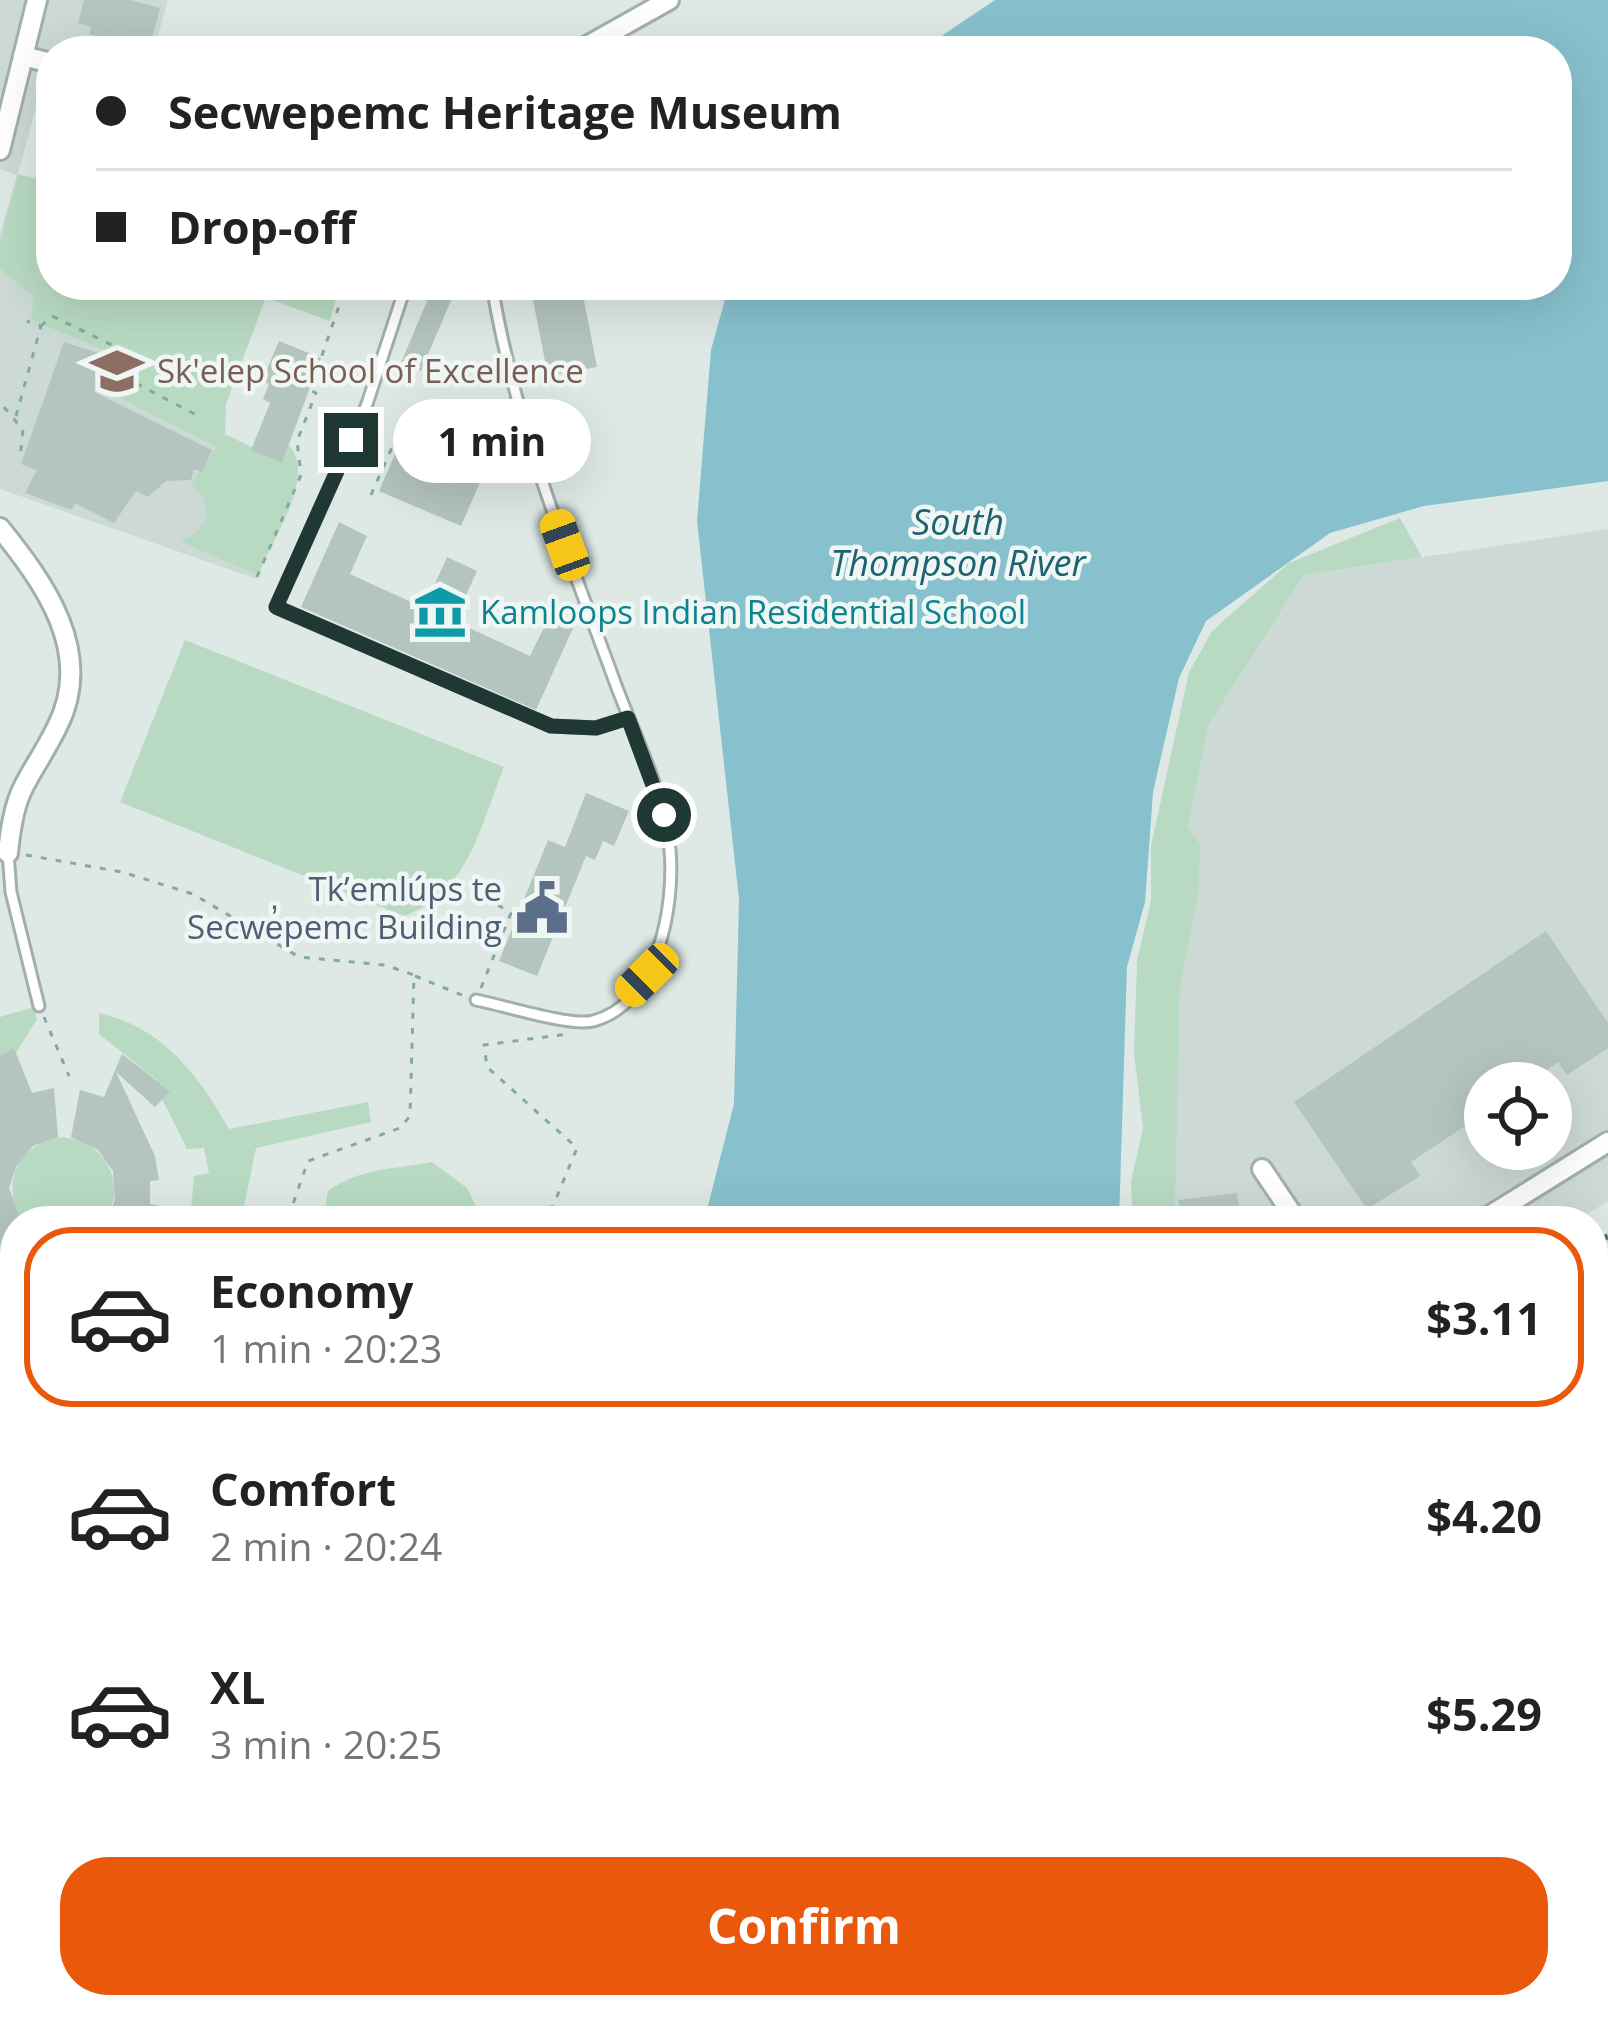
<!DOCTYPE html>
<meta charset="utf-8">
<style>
:root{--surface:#fff;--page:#f2f2f2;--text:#222;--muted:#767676;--line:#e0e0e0;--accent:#ea580c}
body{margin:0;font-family:"Open Sans",sans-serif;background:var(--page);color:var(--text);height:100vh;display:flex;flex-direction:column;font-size:45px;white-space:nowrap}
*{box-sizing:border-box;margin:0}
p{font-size:39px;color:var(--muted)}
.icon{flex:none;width:66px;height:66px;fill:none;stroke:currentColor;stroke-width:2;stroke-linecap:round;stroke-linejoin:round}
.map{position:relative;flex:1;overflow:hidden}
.sheet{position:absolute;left:0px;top:1206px;width:1608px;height:813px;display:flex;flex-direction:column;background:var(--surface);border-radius:48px 48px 0 0;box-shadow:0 12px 48px #0002}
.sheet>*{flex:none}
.banner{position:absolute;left:36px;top:36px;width:1536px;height:264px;border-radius:48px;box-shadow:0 12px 48px #0002;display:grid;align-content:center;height:264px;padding:0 60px;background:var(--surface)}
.controls{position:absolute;left:1464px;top:1062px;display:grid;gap:24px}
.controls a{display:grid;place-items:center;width:108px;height:108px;border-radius:50%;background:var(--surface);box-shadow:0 12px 48px #0002;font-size:60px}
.end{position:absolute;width:54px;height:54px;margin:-27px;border:15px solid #203833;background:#fff;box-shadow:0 0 0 6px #fff}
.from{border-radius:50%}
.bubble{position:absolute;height:84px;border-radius:42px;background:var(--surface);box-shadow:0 12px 48px #0002;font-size:39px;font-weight:700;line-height:84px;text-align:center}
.car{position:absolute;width:36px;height:72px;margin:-36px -18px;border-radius:15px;box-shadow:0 0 9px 3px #0007;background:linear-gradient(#f5c518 24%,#345 0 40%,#f5c518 0 76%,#345 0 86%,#f5c518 0)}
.banner b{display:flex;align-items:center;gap:42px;height:114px;font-size:45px}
.banner b+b{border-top:3px solid var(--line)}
.banner i{width:30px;height:30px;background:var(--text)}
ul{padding:21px 0 0;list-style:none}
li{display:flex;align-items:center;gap:36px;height:180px;margin:0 24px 18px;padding:0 36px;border:6px solid transparent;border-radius:48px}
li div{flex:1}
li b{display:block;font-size:45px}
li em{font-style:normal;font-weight:700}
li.current{border-color:var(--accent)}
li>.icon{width:108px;height:108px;stroke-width:1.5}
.action{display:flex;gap:24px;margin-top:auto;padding:24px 60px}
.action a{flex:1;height:138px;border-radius:48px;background:var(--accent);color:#fff;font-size:48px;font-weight:700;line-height:138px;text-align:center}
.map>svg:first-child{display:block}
</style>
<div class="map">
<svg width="1608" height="2018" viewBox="0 0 1608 2018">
<rect width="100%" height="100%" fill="#dee9e5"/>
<path fill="#cdd9d4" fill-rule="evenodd" d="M0,0H168L154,51H51L18,174L51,182V285H337L324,319L266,298L213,424L220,444L300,475L257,579L0,489V234L17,175L0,169Z
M1608,529V1201L1577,1221H1175L1180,987L1198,897L1188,829L1209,724L1304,575ZM1485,1083H1551V1149H1485Z
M1608,1372V1855L1593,1825V1384Z
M959,2004H1246L1259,2018H942Z"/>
<path fill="#b8dac2" d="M18,175L51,182V285H340L330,321L266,297L226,404L225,434L282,462L289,445C317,476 272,541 257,575L180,541L196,533L207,518L204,498L191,483L217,447L103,389L115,356L105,350L31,320L34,296L0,269V242Z
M1400,518L1422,557L1304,575L1209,724L1188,828L1200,844L1198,897L1180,987L1175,1221H1133L1131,1181L1143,1128L1134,1053L1137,961L1151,900V846L1189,672L1212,631L1289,563Z
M185,640L504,767C481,825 468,894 404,916L120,802Z
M34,1007L37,1019L16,1053L14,1049L0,1056V1017Z
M99,1013C163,1027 199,1076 229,1129L368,1102L371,1122L256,1148L241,1221H205L206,1215L191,1210L194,1176L209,1173L204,1148L187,1149L162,1099L169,1090L99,1034Z
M59,1137C104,1139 129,1182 105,1221H22C0,1184 17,1146 59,1137Z
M432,1162L467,1188L483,1221H323L328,1191C362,1167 392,1170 432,1162Z
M15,1372V1470L0,1465V1402Z
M0,1518L15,1543V1681L0,1682Z"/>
<path fill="#87c1cd" d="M995,0H1608V481L1424,506L1330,533L1206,621L1179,678L1153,792L1145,902L1127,967L1119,1221H704L734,1104L739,899L697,521L711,350L729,285H1557V51H919Z
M15,1913V2004H585L572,2018H0V1923Z"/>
<path fill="#b4c4be" d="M84,0H130L160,8L149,51L99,43L100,37L89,34L91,27L78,23Z
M530,285H581L597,367L548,376Z
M432,289L452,298L421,371L401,363Z
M279,341L321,358L282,463L251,450L270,403L263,399L269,384L262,381Z
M64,342L98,353L95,360L102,362L94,392L212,450L202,472L194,469L191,480L166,481L148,497L136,491L114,523L75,503L72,510L25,493L37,470L21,464Z
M399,445L481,480L461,526L379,491Z
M339,522L367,536L350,574L424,608L447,557L477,571L454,621L530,656L550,615L574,626L536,710L301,607Z
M586,793L629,811L614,846L603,841L595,860L586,856L537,976L499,961L548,840L565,847Z
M1546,931L1608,1023V1048L1567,1075L1558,1062L1527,1083H1485V1155L1465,1126L1411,1162L1420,1176L1367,1209L1294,1102Z
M14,1048L32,1093L54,1088L58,1137L33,1146L16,1167L9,1188L21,1221H15V1298L0,1322V1056Z
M122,1054L170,1091L155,1107L116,1072L155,1156L159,1180L150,1181V1204L159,1206L154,1221H108L115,1199L113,1171L98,1150L71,1137L80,1090L104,1097Z
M1237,1193L1241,1221H1183L1178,1200Z"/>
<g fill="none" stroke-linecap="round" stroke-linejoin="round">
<g stroke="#a1b0ac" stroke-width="15">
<path id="service" d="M406,285L367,404L276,607L551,726L596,728L628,718
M8,853L11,892L39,1006
M476,1000C502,1005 571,1027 593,1021C658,1004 675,906 670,850C664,791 633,733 613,677C566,549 514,421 492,285
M1607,1575L1608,1576"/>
</g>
<g stroke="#a1b0ac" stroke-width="24">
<path id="minor" d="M578,51L669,0
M23,56L51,63
M0,150L37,0
M0,528C45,584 95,653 57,727C28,785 15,782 8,853
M1262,1169L1297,1221
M1481,1221L1608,1142
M1593,1398L1608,1388
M908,2018L923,2004"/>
</g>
<g stroke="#a1b0ac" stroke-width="30">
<path id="tertiary" d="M1593,1910L1608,1908
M1246,2004L1259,2018
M1337,2018L1351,2004"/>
</g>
<g stroke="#bcc3c2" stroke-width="39">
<path id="trunk" d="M1593,1308L1608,1299
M1593,1338L1608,1330"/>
</g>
<g stroke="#bcc3c2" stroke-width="42">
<path id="motorway" d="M778,2018L794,2004
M831,2018L845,2004"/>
</g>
<path stroke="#80ac9f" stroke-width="3" stroke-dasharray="6 9" stroke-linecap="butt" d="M41,326L52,316L112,345L111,370L202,418
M4,407L23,430L20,459
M16,416L41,326L27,321
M371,495L393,445
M257,577L301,475L297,441L316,393L310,390L346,286
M26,855L122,872L193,894L299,957L385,965L414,975L410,1116L400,1128L308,1161L287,1221
M415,976L462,995
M481,988L511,913L498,905
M44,1017L69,1076
M521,1221L553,1206L577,1148L487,1067L484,1045L568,1034
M0,1393L15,1359
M0,1706L15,1705
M0,1777H15"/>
<use href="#service" stroke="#fff" stroke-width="9"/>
<use href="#minor" stroke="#fff" stroke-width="18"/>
<use href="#tertiary" stroke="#fff" stroke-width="24"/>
<use href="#trunk" stroke="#488076" stroke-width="33"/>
<use href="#motorway" stroke="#2d635a" stroke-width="36"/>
<path stroke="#5a746e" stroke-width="6" stroke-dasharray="24 12" stroke-linecap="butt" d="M1593,1245L1608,1236
M694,2018L708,2004"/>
</g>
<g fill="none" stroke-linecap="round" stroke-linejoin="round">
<path stroke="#203833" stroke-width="15" d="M351,440L276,607L551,726L596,728L628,718L664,815"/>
</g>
<defs>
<g id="school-bare" transform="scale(4.14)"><path d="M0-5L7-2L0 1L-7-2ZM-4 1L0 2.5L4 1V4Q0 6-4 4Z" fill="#8d6e63" stroke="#eff6f3" stroke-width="2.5" paint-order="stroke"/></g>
<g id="museum-bare" transform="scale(4.14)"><path d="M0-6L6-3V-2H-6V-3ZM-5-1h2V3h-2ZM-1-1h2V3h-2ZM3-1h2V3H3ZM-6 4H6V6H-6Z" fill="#0f9aa8" stroke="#eff6f3" stroke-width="2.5" paint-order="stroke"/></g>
<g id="civic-bare" transform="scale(4.14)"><path d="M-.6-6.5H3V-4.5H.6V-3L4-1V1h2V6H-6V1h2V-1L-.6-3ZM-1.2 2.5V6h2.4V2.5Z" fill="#5c6f8a" stroke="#eff6f3" stroke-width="2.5" paint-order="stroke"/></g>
</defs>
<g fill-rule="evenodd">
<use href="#school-bare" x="117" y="371"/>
<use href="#museum-bare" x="440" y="612"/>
<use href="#civic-bare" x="542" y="908"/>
</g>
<g text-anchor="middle" stroke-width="9" stroke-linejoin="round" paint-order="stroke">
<g font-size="33" fill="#785e54" stroke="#eff6f3" text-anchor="start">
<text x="157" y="383">Sk'elep School of Excellence</text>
</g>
<g font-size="33" fill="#0d838f" stroke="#eff6f3" text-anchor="start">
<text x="480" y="624">Kamloops Indian Residential School</text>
</g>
<g font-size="33" fill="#4e5e75" stroke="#eff6f3" text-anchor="end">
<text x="502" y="901">Tk’emlúps te<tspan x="502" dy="38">Secwe̓pemc Building</tspan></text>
</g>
<g font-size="36" font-style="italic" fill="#1d6172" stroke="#eff6f3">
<text x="958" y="535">South<tspan x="958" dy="41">Thompson River</tspan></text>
</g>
</g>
</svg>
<div class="controls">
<a><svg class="icon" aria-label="locate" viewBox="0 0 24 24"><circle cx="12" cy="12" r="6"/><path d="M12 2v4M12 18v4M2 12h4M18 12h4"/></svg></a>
</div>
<i class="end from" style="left:664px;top:815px"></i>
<i class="end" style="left:351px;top:440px"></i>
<div class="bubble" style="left:393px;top:399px;width:198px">1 min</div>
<i class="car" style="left:565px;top:545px;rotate:340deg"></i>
<i class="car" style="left:647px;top:975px;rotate:225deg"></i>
<div class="banner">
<b><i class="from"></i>Secwepemc Heritage Museum</b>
<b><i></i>Drop-off</b>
</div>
<section class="sheet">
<ul>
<li class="current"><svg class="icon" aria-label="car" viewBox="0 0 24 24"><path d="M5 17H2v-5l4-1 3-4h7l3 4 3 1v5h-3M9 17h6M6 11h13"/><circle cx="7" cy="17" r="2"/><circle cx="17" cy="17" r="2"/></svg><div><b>Economy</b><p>1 min · 20:23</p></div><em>$3.11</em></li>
<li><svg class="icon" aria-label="car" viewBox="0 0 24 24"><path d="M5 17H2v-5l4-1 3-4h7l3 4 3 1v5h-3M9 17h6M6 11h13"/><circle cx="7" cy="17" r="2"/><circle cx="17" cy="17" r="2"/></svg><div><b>Comfort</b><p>2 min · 20:24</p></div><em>$4.20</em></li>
<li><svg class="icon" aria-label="car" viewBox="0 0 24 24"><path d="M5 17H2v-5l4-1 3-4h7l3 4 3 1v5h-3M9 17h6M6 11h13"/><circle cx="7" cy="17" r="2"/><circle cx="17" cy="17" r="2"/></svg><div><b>XL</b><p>3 min · 20:25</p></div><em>$5.29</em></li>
</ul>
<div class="action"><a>Confirm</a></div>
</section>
</div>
